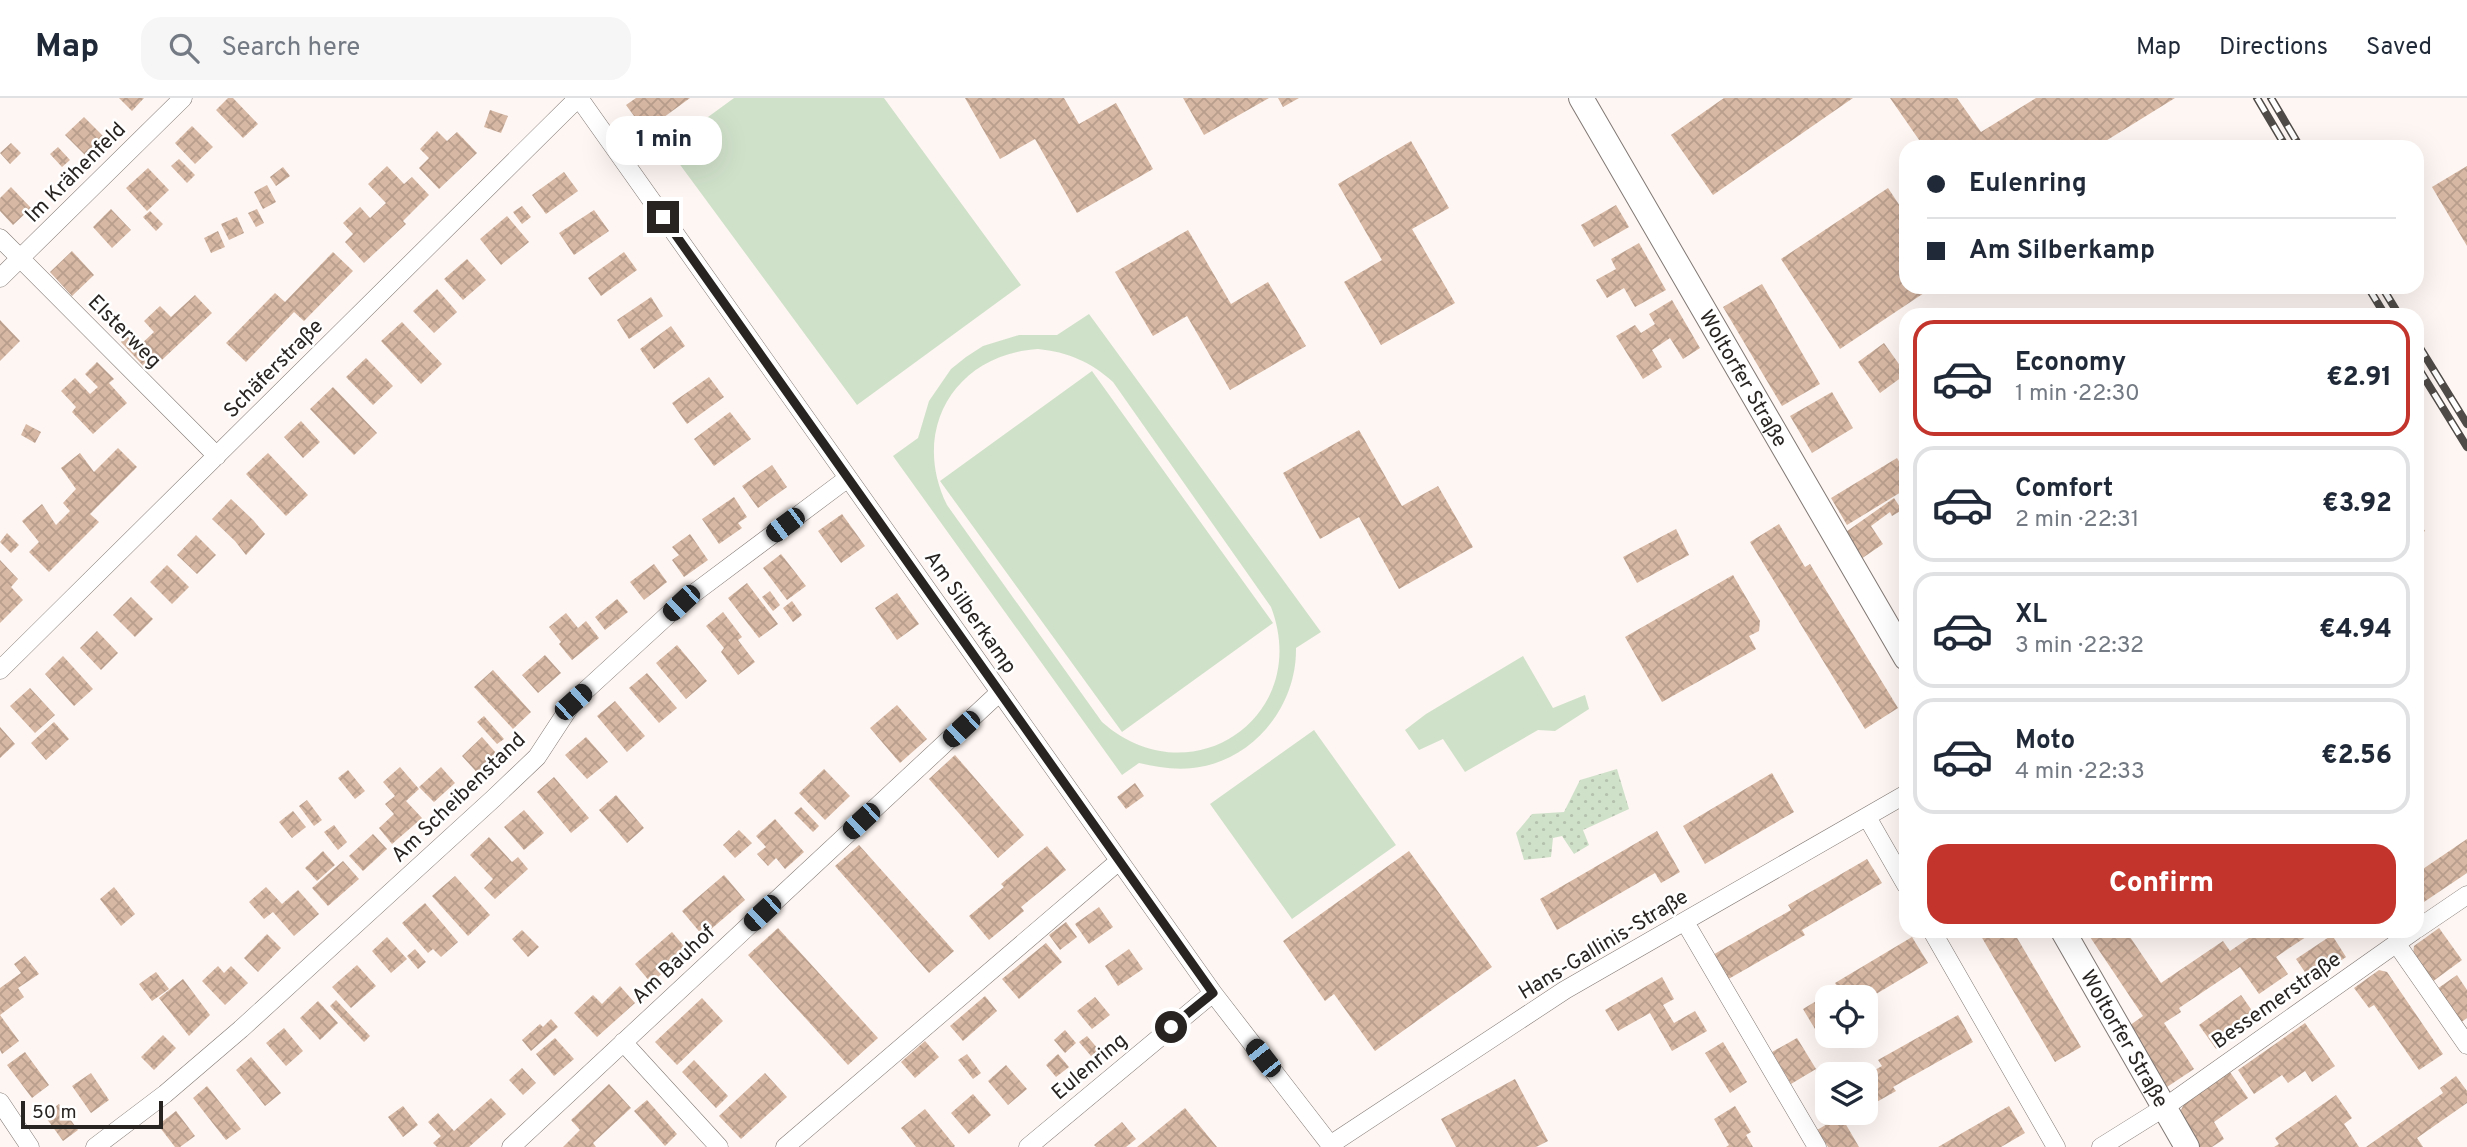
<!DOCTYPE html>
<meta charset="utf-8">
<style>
:root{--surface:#fff;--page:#f6f6f7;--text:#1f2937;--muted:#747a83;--line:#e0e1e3;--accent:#c2342c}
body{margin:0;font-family:Overpass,sans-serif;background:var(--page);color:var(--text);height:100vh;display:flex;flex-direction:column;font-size:26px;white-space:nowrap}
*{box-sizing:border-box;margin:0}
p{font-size:23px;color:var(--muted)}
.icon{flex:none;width:38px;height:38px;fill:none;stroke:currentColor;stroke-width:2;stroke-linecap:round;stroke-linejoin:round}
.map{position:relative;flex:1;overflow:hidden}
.sheet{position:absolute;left:1899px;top:210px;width:525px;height:630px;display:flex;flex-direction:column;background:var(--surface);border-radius:21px;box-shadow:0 7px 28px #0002}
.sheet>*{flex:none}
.guide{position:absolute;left:1899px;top:42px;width:525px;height:154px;border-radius:21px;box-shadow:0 7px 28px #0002;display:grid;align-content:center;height:154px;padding:0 28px;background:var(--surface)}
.controls{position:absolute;left:1815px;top:887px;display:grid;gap:14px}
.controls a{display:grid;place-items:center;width:63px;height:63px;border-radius:14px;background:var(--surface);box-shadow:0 7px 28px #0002;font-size:35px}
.scale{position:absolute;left:21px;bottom:18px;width:142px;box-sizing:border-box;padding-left:7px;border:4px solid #272422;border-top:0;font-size:19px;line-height:24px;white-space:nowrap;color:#272422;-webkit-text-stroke:5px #fff;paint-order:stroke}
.end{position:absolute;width:32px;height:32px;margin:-16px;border:9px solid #272422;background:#fff;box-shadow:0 0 0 4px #fff}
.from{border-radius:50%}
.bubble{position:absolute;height:49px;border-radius:21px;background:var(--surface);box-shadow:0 7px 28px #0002;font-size:23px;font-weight:800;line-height:49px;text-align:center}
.car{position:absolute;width:21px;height:42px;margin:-21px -10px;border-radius:9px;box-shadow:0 0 5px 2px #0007;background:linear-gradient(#222 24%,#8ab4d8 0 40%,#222 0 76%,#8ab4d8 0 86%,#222 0)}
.guide b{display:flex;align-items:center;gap:24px;height:66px;font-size:26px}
.guide b+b{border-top:2px solid var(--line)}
.guide i{width:18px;height:18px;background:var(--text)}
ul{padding:12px 0 0;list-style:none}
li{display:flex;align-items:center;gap:21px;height:116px;margin:0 14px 10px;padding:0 14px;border:4px solid var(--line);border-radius:21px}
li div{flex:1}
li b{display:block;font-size:26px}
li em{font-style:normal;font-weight:800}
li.current{border-color:var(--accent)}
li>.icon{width:63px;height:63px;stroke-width:1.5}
.button{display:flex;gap:14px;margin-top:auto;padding:14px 28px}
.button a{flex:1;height:80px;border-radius:21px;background:var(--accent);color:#fff;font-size:28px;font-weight:800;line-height:80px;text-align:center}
header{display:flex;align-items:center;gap:42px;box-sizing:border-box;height:98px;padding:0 35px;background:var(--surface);border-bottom:2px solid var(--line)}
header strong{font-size:33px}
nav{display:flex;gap:38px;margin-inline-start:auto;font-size:24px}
.search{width:490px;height:63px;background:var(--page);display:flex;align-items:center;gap:18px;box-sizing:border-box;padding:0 24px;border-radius:21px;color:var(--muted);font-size:26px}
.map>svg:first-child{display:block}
</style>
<header>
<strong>Map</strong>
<div class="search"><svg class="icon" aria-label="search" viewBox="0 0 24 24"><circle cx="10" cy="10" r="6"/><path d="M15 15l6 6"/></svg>Search here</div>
<nav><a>Map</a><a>Directions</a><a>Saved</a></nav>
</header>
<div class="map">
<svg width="2467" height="1049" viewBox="0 0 2467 1049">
<defs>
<pattern id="park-dots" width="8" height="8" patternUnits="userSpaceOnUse" patternTransform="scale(1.75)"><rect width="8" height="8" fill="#d0e1ca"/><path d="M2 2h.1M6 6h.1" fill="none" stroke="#b3c1ad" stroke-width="1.8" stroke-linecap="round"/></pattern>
<pattern id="building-cross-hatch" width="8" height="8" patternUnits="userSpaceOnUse" patternTransform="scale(1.75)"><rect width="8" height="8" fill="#d7b8a4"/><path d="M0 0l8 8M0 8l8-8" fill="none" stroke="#b99e8d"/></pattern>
</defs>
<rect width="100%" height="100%" fill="#fef6f2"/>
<path fill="url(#park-dots)" d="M1617,671L1629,711L1583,732L1589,747L1574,756L1562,738L1553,740L1551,759L1524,762L1516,735L1532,716L1564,714L1580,682Z"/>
<path fill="#d0e1ca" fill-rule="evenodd" d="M734,0H884L1021,187L857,307L667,49Z
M1089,216L1321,534L1296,550C1297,609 1252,664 1193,670C1174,672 1157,669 1139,665L1122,677L893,358L918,340L929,303L951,271L966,259L983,248L1019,237H1057ZM1038,251C1068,254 1091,264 1113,284L1271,509C1313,619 1190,702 1102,624L947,407C910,332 955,256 1038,251Z
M1092,273L1273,525L1122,634L940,383Z
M1523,558L1553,610L1585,597L1589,611L1555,633L1538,632L1465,674L1443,641L1419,652L1405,632L1426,616Z
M1314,632L1396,747L1292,821L1210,706Z"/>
<path fill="url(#building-cross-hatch)" d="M119,0H144L132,13Z
M228,0H233L258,26L243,40L216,12Z
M636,0H690L645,33L626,7Z
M965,0H1064L1079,26L1116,5L1153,71L1077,115L1035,41L1000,61Z
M1183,0H1269L1204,37Z
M1278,0H1299L1283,9Z
M1724,0H1853L1713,97L1671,37Z
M1890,0H1957L1981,34L2036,0H2175L2096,49H1924Z
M490,12L508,18L501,35L484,29Z
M84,19L103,38L85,57L65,37Z
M192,28L213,49L195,66L175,45Z
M437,33L447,43L457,34L477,55L439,91L419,70L429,60L420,51Z
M1411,43L1449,110L1412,131L1455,205L1381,247L1344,184L1382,162L1338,86Z
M11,45L21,55L10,66L0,55Z
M58,49L70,62L62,69L50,56Z
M179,61L195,77L187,85L171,68Z
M387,68L404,86L412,79L429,97L403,123L406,126L364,165L345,144L353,136L343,125L360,109L370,120L386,105L368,86Z
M2467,68V148L2432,89Z
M283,69L290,78L276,88L270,79Z
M148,70L169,92L147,113L126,90Z
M564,74L578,93L546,116L532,97Z
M267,87L276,104L263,111L254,94Z
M11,89L31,110L13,127L0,113V100Z
M1888,90L1906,117V189H1933L1840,251L1781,161Z
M1616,107L1629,129L1594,149L1581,127Z
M522,108L531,119L522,126L513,114Z
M111,111L131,132L112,150L93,129Z
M257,111L264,125L256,129L248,115Z
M594,112L609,133L574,157L559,135Z
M150,113L163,126L156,133L143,119Z
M507,118L529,144L501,167L480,141Z
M237,119L244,135L229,142L221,126Z
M1188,132L1231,206L1268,184L1306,248L1230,292L1187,218L1153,238L1115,174Z
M218,133L225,149L211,155L204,140Z
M1639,145L1666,192L1635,209L1624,190L1607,200L1596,182L1616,171L1611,161Z
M72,153L94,177L72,198L50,174Z
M333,154L353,173L304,223L294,214L246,264L226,245L275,195L285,204Z
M624,154L637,172L601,198L588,180Z
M467,161L486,182L463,202L444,181Z
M1762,186L1820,286L1782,308L1723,209Z
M437,191L457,214L434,235L413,213Z
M195,197L212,215L149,274L121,244L127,238L138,249L154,234L144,223L160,208L171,219Z
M651,199L663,218L629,241L617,222Z
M1672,202L1700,250L1683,261L1670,240L1652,252L1662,269L1643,281L1616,238L1635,227L1641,235L1655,226L1649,216Z
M0,222L20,243L0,263Z
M402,224L442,266L421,286L381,243Z
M671,228L685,248L654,271L640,251Z
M1884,245L1906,276L1880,295L1858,264Z
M366,260L393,288L373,307L346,279Z
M97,264L114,281L109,285L127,305L93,336L72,314L76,309L61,293L75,280L90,296L98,289L85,276Z
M709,279L724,299L687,326L672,305Z
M333,289L377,335L354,357L310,311Z
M1832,294L1853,330L1812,355L1790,318Z
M730,314L751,341L714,368L694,341Z
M301,323L320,344L303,360L284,339Z
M26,326L41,334L35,345L21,337Z
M1359,332L1402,408L1438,388L1473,449L1399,491L1359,419L1320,441L1283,375Z
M118,350L137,369L90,416L99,424L49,474L29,454L39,444L22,423L42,406L56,427L70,413L63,405L76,391L61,370L80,355L94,374Z
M268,355L308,397L286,418L246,376Z
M1897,360L1906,375V391L1847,427L1831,400Z
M772,367L787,389L758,410L742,388Z
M734,399L747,419L738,425L742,430L719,446L702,421Z
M1894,400L1902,412L1892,418L1890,414L1871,428L1883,446L1861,461L1843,436Z
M231,401L253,422L265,436L246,457L235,443L212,421Z
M842,416L865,448L841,465L818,433Z
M2417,421L2425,433L2417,439Z
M1779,426L1805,469L1810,466L1898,610L1865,631L1750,444Z
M1676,431L1689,457L1637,485L1623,459Z
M7,435L19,447L11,455L0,444Z
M690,436L708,462L684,479L672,462L679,457L672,449Z
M196,437L216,457L197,476L177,457Z
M781,456L806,488L787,502L763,470Z
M0,462L18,481L11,489L23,502L0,525Z
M654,466L667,484L644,502L630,484Z
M167,467L189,489L172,506L150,484Z
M1733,477L1760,523L1759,533L1749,538L1756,551L1662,604L1625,539Z
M747,485L778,526L759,540L728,500Z
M770,493L780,507L773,513L762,499Z
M897,495L919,526L897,542L875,510Z
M131,499L153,521L135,539L113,517Z
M617,501L628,514L605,532L595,519Z
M792,503L802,517L793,524L783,510Z
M723,514L742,539L738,542L755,564L738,577L721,554L724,550L706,528Z
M566,515L578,530L586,523L599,540L572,562L559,546L561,544L549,529Z
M97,533L118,555L101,572L80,550Z
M677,547L707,583L686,601L656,565Z
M545,557L561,575L538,595L522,577Z
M63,558L93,591L74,608L45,576Z
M493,572L531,614L513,631L474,589Z
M647,575L677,610L659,625L629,590Z
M30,590L55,617L35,635L10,608Z
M615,603L645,638L627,654L597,618Z
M897,607L927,641L900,665L870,630Z
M484,618L504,641L497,646L477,624Z
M54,624L69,641L46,662L31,645Z
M0,629L15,646L0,660Z
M482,639L503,663L483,681L462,658Z
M586,639L608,664L587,681L565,657Z
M955,657L1024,737L998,760L929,681Z
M400,669L419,691L406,703L422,720L392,746L379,730L394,716L385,706L395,698L383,684Z
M441,669L455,685L434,704L419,689Z
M824,671L850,698L825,722L799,695Z
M348,672L365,693L355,701L338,680Z
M1772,675L1794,714L1705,766L1683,728Z
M554,679L589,720L571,735L537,694Z
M1135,685L1144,698L1126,711L1117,699Z
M616,697L644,730L627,745L599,712Z
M307,702L322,722L314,728L299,708Z
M801,709L819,728L813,734L794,715Z
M524,712L544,735L524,752L504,729Z
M293,713L306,729L292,740L279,724Z
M775,721L804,754L785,771L776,760L768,768L757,756L766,749L756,738Z
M334,727L347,744L338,752L324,734Z
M739,732L752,745L735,760L723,747Z
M1657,733L1680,774L1661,785L1655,775L1557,832L1540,801Z
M373,736L387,751L363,773L349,758Z
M489,739L512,764L518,759L528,771L495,801L484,790L493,781L470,757Z
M2467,741V775L2418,808L2417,775Z
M859,747L954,853L929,875L835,768Z
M1047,748L1066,772L1021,809L1024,813L989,842L969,818L1004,789L1001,786Z
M323,753L335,767L317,783L305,770Z
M1409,753L1492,869L1375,953L1334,896L1325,903L1283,843Z
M1867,761L1882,785L1802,832L1805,837L1725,883L1711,858L1791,812L1788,807Z
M343,763L359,781L328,808L312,790Z
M724,777L745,802L703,838L682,813Z
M455,778L490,817L468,838L432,798Z
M114,789L135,816L121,828L100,801Z
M266,789L282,806L298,792L319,816L294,838L273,814L264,821L249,804Z
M425,805L458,844L441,859L433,851L428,855L402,825Z
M1099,809L1113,829L1089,846L1075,826Z
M1066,824L1077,839L1060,852L1049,837Z
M778,830L878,940L848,967L748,857Z
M2439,830L2462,862L2432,884L2413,857L2414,848Z
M522,832L539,849L528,859L512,841Z
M1978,833H2013L2081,949L2055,964Z
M2086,833H2126L2161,885L2223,843L2230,853L2259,833H2315L2276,859L2288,876L2259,896L2240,869L2179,910L2181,914L2164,925L2194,971L2167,989L2126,930L2143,918Z
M672,834L688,853L651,885L635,866Z
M267,836L281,850L258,874L244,860Z
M2332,837L2346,859L2311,883L2296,861Z
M387,839L407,861L391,875L372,853Z
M1912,839L1928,865L1866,902V900H1827V931L1818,936L1803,911L1838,890L1835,885Z
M1046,845L1062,864L1019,901L1002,881Z
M415,851L426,864L418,871L407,858Z
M1129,851L1143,871L1118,888L1105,868Z
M25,858L39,876L18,890L24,899L0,917L19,943L2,956L0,952V890L21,875L14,866Z
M357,867L376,888L351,910L332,889Z
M218,868L224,875L231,868L248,885L225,907L202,883Z
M2379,872L2387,874L2443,956L2419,972L2374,907L2369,910L2354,890Z
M156,874L169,891L152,903L139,886Z
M2457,877L2467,892V920L2460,925L2437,891Z
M1662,879L1674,901L1663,907L1674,925L1695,913L1707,933L1672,953L1650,915L1618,933L1605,912Z
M183,881L210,917L189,938L159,900Z
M620,888L635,905L597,939L574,915L593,897L602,906Z
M2241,897L2258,921L2216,951L2199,927Z
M985,898L997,913L963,943L950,928Z
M1095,899L1110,917L1092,931L1077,913Z
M702,900L723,923L677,967L655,944Z
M336,902L370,938L364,944L330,908Z
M318,903L338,925L320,942L300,920Z
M1958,917L1973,944L1893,989L1896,993L1866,1010V977L1882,968L1878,962Z
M551,921L558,929L531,953L522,942L540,926L543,929Z
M2305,925L2335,968L2312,984L2305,973L2288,985L2282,977L2254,996L2238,972Z
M284,930L303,953L286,968L266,945Z
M1065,932L1076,945L1065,955L1054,942Z
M163,937L176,950L154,972L141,959Z
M1087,938L1099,952L1091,958L1079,944Z
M555,940L574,961L554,978L536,956Z
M1797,940L1816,971L1791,986L1772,954Z
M925,943L939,959L915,980L901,964Z
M1723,944L1747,984L1730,995L1705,955Z
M25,954L49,987L32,1000L7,967Z
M967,956L981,975L973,981L958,962Z
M1058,956L1069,969L1056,979L1046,967Z
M251,959L281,995L265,1008L236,972Z
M694,962L728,998L716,1010L682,974Z
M1006,967L1027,991L1008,1007L988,983Z
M522,970L536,985L523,997L509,982Z
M2230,974L2248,1000L2214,1024L2224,1041L2212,1049H2197L2178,1018L2184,1006Z
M91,975L109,1002L91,1015L72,988Z
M765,975L787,999L741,1041L719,1018Z
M2456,978L2467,993V1005L2417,1040L2423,1049H2366L2443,995L2440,990Z
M1515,981L1548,1043L1536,1049H1456L1441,1021Z
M609,986L631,1010L593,1045L596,1049H563L580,1032L571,1022Z
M207,988L241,1031L226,1042L193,1000Z
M973,996L991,1017L969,1036L951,1015Z
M2336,997L2352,1020L2344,1026L2359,1049H2274L2279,1046L2275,1040Z
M491,1000L506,1016L469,1049H437L433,1045L441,1038L428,1024L438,1015L454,1033Z
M647,1002L677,1036L665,1048L634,1013Z
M59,1006L78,1032L63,1043L44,1017Z
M403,1008L418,1027L403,1039L388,1019Z
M1735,1008L1751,1034L1746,1037L1753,1049H1726L1729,1047L1714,1021Z
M2009,1008L2025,1035L2001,1049H1938Z
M1185,1010L1217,1049H1137Z
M925,1011L955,1048L954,1049H916L901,1030Z
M176,1013L195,1038L180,1049H175L158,1027Z
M1841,1018L1859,1049H1828L1817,1032Z
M1122,1024L1136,1041L1126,1049H1096L1094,1047Z"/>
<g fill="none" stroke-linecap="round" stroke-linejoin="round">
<g stroke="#807874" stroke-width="19">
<path id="street" d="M579,0L1213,895L1332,1049
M0,140L217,358
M0,180L183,0
M0,572L578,0
M1867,719L1906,787
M1685,824L1817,1049
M2417,831L2467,797
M1932,833L2056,1049
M2396,845L2467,947
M623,944L719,1049
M0,1004L30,1049
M1330,1047L1565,892L1906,696
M95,1049L165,996L241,931L494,700L537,659L573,604L681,505L848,380
M511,1049L1000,594
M785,1049L1119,763
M1028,1049L1213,895
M2101,1049L2165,1009L2414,833"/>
</g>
<g stroke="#807874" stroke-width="26">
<g id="secondary">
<path id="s1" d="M1581,0L1906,560"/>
<path id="s2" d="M2063,833L2187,1049"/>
</g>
</g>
<use href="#street" stroke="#fff" stroke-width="18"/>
<use href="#secondary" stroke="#fff" stroke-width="24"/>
<g stroke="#4f4b48" stroke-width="8">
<path id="rail" d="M2257,0L2286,49
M2271,0L2300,49
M2368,189L2385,217
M2382,189L2399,217
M2417,245L2467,326
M2417,268L2467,349"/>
</g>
<use href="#rail" stroke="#fff" stroke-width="5" stroke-dasharray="16" stroke-linecap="butt"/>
</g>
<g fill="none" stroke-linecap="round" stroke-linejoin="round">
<path stroke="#272422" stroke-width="9" d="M663,119L1213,895L1171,929"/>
</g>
<g text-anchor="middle" stroke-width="5" stroke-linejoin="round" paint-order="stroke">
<g font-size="21" fill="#272422" stroke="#fff">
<text transform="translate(75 74) rotate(-45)" y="7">Im Krähenfeld</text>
<text transform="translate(125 233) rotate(45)" y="7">Elsterweg</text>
<text transform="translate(273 270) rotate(-45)" y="7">Schäferstraße</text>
<text dy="7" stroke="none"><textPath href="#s1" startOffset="324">Woltorfer Straße</textPath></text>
<text transform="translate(971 514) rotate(55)" y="7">Am Silberkamp</text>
<text transform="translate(458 699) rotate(-44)" y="7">Am Scheibenstand</text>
<text transform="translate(1603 846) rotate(-31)" y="7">Hans-Gallinis-Straße</text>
<text transform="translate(673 866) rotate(-43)" y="7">Am Bauhof</text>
<text transform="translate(2276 902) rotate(-35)" y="7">Bessemerstraße</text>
<text dy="7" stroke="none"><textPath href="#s2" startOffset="124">Woltorfer Straße</textPath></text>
<text transform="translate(1089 968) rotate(-40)" y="7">Eulenring</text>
</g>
</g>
</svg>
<div class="controls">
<a><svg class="icon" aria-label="locate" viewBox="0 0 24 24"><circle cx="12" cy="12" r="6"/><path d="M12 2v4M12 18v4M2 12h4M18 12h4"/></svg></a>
<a><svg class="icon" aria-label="layers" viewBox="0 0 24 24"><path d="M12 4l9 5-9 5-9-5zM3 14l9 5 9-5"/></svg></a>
</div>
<div class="scale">50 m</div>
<i class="end from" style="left:1171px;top:929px"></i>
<i class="end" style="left:663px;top:119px"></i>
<div class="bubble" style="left:606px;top:18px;width:116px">1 min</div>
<i class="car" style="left:785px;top:427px;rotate:233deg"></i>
<i class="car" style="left:681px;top:505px;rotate:227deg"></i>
<i class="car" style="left:573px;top:604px;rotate:48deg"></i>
<i class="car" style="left:961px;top:631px;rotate:227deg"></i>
<i class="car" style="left:861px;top:723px;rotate:227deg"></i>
<i class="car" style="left:762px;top:815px;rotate:227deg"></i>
<i class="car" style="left:1263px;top:960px;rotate:322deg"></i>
<div class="guide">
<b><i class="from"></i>Eulenring</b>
<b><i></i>Am Silberkamp</b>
</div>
<section class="sheet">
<ul>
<li class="current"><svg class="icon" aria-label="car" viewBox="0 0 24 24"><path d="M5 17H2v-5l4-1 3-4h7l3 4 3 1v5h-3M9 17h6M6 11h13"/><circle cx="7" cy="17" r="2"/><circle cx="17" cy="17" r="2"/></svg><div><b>Economy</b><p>1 min · 22:30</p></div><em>€2.91</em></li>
<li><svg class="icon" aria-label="car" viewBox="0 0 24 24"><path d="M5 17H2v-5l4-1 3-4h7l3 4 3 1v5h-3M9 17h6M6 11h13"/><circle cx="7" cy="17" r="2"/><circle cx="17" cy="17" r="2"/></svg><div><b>Comfort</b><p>2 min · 22:31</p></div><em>€3.92</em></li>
<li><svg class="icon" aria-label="car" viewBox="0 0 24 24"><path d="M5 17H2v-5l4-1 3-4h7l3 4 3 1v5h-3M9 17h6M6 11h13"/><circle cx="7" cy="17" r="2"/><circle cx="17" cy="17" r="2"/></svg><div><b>XL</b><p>3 min · 22:32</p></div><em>€4.94</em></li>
<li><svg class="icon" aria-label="car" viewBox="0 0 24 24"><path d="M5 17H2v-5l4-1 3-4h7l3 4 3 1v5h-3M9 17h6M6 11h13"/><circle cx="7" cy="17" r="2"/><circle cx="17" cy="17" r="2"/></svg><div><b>Moto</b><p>4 min · 22:33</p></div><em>€2.56</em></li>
</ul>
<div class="button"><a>Confirm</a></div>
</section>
</div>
